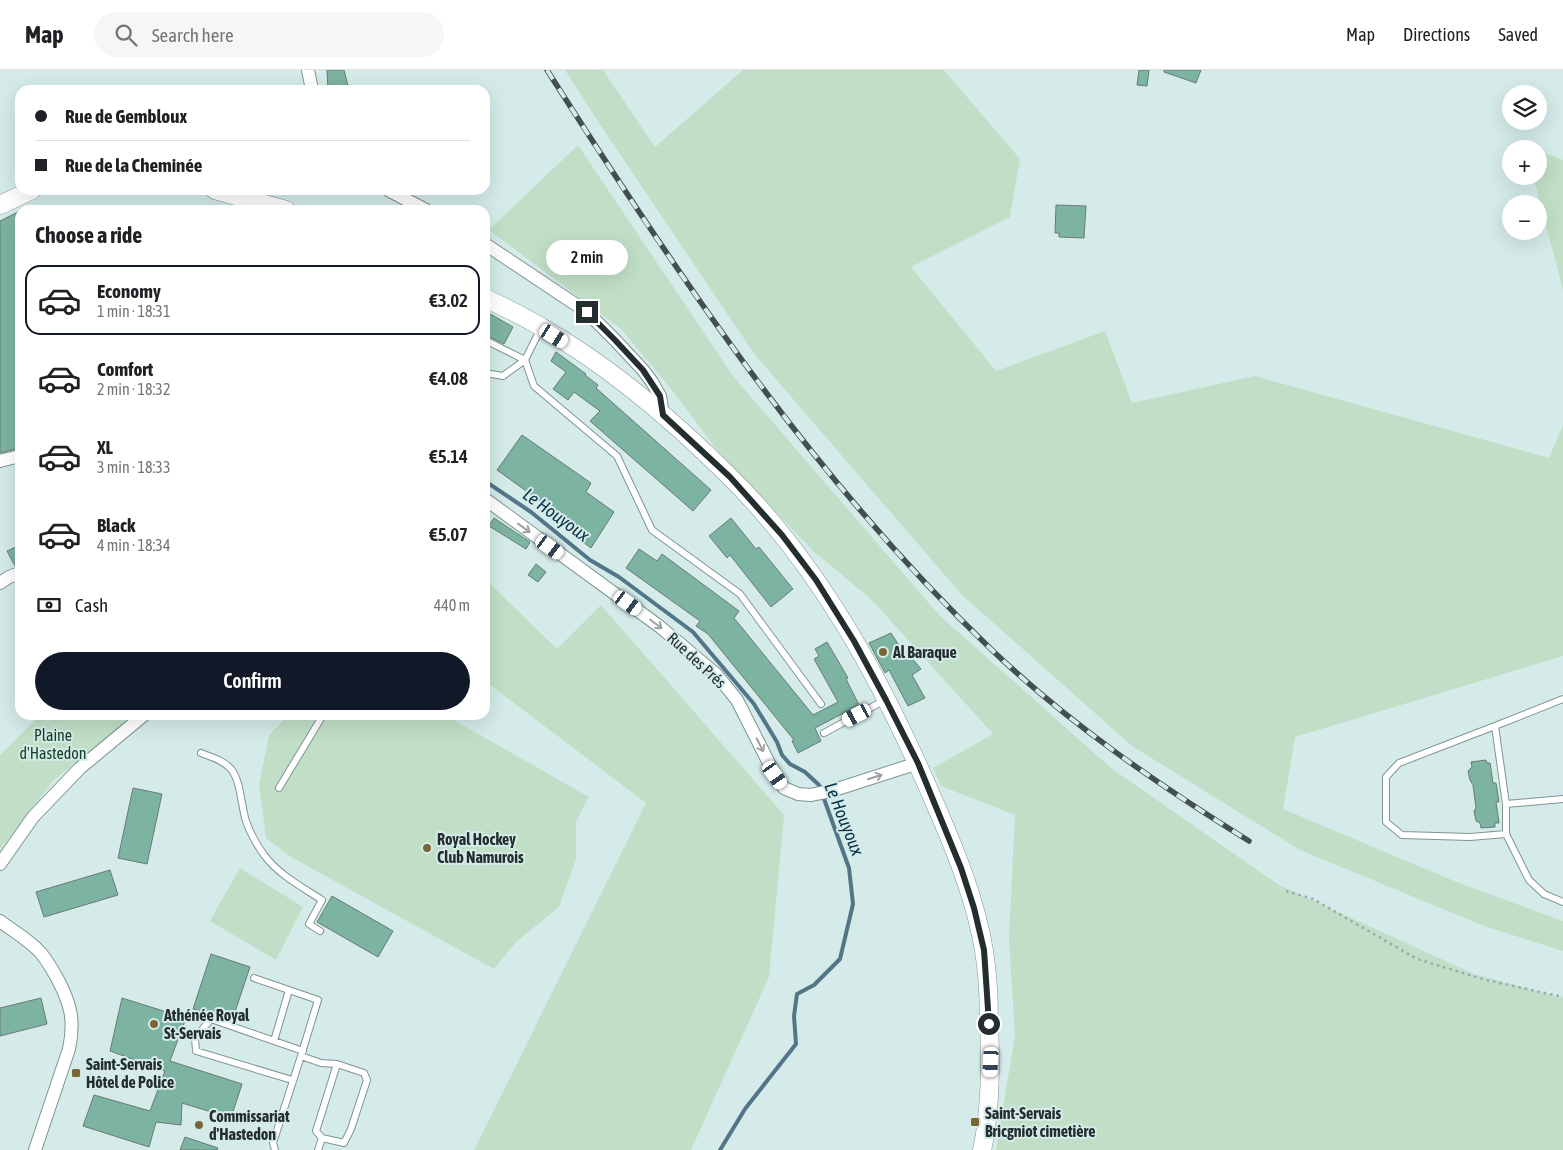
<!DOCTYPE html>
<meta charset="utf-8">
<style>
:root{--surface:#fff;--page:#f6f6f6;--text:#202124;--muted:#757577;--line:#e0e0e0;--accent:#111827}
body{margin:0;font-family:"Asap Condensed",sans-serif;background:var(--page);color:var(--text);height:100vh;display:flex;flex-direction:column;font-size:19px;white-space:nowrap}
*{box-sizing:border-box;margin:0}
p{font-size:16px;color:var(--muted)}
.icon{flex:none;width:28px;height:28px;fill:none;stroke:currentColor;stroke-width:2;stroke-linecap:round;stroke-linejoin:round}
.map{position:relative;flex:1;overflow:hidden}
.panel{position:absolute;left:15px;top:135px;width:475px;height:515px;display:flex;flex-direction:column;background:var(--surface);border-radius:15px;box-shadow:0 5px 20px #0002}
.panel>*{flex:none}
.top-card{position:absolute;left:15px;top:15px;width:475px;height:110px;border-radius:15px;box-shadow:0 5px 20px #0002;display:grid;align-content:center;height:110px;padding:0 20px;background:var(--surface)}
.buttons{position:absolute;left:1502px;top:15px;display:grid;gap:10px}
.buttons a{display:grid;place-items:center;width:45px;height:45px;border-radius:50%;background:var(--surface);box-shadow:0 5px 20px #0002;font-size:25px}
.end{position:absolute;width:22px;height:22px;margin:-11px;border:6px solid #252e2e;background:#fff;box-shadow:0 0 0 2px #fff}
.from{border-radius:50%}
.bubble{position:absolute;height:35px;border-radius:18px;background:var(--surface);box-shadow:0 5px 20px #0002;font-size:16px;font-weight:600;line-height:35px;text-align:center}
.car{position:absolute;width:15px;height:30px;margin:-15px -8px;border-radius:6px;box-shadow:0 0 4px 1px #0007;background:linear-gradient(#fff 24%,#345 0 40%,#fff 0 76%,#345 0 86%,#fff 0)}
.top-card b{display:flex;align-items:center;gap:18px;height:48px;font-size:19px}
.top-card b+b{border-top:1px solid var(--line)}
.top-card i{width:12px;height:12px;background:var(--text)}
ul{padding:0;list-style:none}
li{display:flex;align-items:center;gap:15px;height:70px;margin:0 10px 8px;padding:0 10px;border:2px solid transparent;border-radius:15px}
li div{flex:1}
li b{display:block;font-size:19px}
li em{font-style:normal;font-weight:600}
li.on{border-color:var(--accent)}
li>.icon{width:45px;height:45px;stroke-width:1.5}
h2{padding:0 20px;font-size:22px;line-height:60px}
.pay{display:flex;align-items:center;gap:12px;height:55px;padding:0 20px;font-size:19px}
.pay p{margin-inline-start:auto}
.button{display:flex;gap:10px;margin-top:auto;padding:10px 20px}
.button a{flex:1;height:58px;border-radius:30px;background:var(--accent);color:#fff;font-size:20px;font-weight:600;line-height:58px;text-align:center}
header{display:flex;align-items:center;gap:30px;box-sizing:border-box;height:70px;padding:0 25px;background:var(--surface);border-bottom:1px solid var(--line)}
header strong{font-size:24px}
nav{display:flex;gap:28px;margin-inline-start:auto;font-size:18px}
.search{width:350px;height:45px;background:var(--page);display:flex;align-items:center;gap:12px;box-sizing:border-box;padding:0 18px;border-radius:28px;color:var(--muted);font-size:19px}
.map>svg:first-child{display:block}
</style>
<header>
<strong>Map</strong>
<div class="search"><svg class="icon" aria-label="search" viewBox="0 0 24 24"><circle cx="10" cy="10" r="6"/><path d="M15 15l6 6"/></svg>Search here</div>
<nav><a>Map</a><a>Directions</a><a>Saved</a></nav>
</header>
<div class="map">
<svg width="1563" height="1080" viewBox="0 0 1563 1080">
<rect width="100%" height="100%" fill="#d4ebea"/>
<path fill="#c1dfc7" d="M565,0H603L655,77L743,0H944L1020,89L1010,147L911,197L996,301L1105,261L1132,333L1255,306L1549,388L1563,355V586L1295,667L1283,739L1454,811L1563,851V881L1484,856L1300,780L1132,676L962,525L755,285L599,53Z
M578,75L733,306L940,546L1111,698L1279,815L1474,904L1563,928V1080H996L1015,966L1009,867L1015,745L941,716L933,698L993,664L871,529L812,480L717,380L672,320L621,259L489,160Z
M1539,81L1563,90V220L1533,106H1539Z
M485,509L557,579L601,535L784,745L769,907L691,1080H474L646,733L485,611Z
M40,645H134L53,711L0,779V685Z
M289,645H445L589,727L576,752V789L559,837L516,872L494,899L291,787L266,768L259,715L269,665Z
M240,798L303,837L276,890L210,851Z"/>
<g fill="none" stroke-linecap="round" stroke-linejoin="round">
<path stroke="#527587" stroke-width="4" d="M485,411L531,442L590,490L619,507L693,562L754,634L777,672L782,685L790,694L805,702L819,715L849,798L853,834L840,889L814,915L797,924L794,946L796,974L745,1039L720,1080"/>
</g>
<path fill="#7db3a1" stroke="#687b74" d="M327,0H344L349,20H328Z
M1139,0H1149L1147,16L1137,15Z
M1164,0H1201L1196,13L1164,2Z
M1056,135L1086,136L1084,168L1059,167V163H1055Z
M20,141V378L0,383V151Z
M485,241L513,257L504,274L485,265Z
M556,282L586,304L585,305L598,315L596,318L711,420L693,441L590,351L600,341L574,322L568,330L553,319L566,302L551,291Z
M522,365L591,413L586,422L614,442L591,478L583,472L588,466L582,461L497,400Z
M494,448L530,472L526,479L489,456Z
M731,448L756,479L759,477L793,519L771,537L730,485L727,488L709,466Z
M20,475V495L15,496L7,481Z
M639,479L657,491L662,484L739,541L734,548L813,645L838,632L814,589L819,586L815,579L827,572L848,608L846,609L859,635L815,658L821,671L798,683L792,671L794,670L777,649L708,564L696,556L700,551L626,498Z
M536,494L546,502L538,512L528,505Z
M891,563L907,588L910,586L921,599L912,605L925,628L908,636L889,600L885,603L869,573Z
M1486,690L1487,693H1490L1493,713H1496L1499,732H1496L1499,753H1495V757L1481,758L1480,753L1476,751L1474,741L1476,738L1473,715L1470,710L1468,701L1472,697L1471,692Z
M133,718L162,724L147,794L118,788Z
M110,800L118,825L44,847L36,822Z
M332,826L393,861L378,887L317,852Z
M211,884L250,897L232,951L193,939Z
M41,928L47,954L0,966V938Z
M122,928L186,948L170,991L242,1014L231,1048L182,1033L181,1055L156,1052L149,1077L83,1056L94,1025L150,1041L165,1001L110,981Z
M185,1067L218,1078L217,1080H180Z"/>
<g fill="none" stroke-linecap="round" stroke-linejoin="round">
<g stroke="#7f9593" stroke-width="8">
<path id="service" d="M541,258L525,290L534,316L617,386L652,460L740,524L821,634
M485,270L525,290L503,306L485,303
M1563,629L1495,656L1506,734V764L1529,810L1544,824L1563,832
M1495,656L1399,693L1386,707V752L1402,765L1470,767L1506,764
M824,663L885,630
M201,683C211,687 223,690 231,699C241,711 241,736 246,751C250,763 257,775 264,785C279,805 302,817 322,830L309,854L320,861
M279,718L323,645
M1506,734L1563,729
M254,908L318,930L301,986L321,993L337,994L316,1061L322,1068L318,1080
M274,971L289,920
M292,1010L196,981L195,968L211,949L303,981
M322,1068L344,1073L351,1059L367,1010L364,1003L337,994
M275,1080L273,1073L301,986"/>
</g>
<g stroke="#7f9593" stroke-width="14">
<path id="minor" d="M308,0L312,20
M388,120L426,140
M485,174L587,242L615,270L643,300L652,312L660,326L663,345
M0,391L20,386
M485,429L659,556L716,604L737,630L775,705L784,718L798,724L810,725L831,721L918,693
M0,513L9,507L20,503
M0,794L33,747L80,698L144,645
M0,851C13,861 29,870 40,882C47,890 52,899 57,908C71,934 75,951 69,979L35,1080"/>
</g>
<g stroke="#7f9593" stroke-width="19">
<path id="secondary" d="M215,120L286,140
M0,135L32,120
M485,228C504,237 523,246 541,257C611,297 674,351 730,407C823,499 885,617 936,736C956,782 976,831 984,881C988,905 989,930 989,954C991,996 991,1039 982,1080"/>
</g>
<path stroke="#99abab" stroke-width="2.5" stroke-dasharray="2.5 4" stroke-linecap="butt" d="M1286,821L1313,829L1417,889L1486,910L1563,927"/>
<use href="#service" stroke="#fff" stroke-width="6"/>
<use href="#minor" stroke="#fff" stroke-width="12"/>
<use href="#secondary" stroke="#fff" stroke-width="18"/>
<g stroke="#444f4f" stroke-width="5.5">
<path id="rail" d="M547,0C678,206 816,413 994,582C1071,655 1159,715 1249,771"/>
</g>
<use href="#rail" stroke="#d4ebea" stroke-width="4" stroke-dasharray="11" stroke-linecap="butt"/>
</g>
<defs><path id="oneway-shaft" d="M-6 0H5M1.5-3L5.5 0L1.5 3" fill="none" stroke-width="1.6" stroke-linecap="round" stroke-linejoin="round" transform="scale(1.25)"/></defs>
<g stroke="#9da1a1">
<use href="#oneway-shaft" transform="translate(524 458) rotate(36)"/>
<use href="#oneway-shaft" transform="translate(656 554) rotate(37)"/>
<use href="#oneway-shaft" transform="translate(760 675) rotate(63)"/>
<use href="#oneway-shaft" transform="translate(875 707) rotate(-18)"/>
</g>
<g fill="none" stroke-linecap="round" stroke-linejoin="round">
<path stroke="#252e2e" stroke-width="6" d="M587,242L615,270L643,300L660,326L663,345L730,407L782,465L816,510L854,571L886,630L918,693L961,798L974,838L984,880L989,954"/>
</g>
<g fill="#796634" stroke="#d4ebea" stroke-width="2">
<circle cx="883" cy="582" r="5"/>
<circle cx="427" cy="778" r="5"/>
<circle cx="154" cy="954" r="5"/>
<rect x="71" y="998" width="10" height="10" rx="2.5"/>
<rect x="970" y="1047" width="10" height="10" rx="2.5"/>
<circle cx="199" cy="1055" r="5"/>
</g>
<g text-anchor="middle" stroke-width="4" stroke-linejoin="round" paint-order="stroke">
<g font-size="16" font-weight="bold" fill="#252e2e" stroke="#d4ebea" text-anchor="start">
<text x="893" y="588">Al Baraque</text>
<text x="437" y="775">Royal Hockey<tspan x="437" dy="18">Club Namurois</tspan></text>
<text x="164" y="951">Athénée Royal<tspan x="164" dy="18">St-Servais</tspan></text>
<text x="86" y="1000">Saint-Servais<tspan x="86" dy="18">Hôtel de Police</tspan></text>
<text x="985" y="1049">Saint-Servais<tspan x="985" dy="18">Bricgniot cimetière</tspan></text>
<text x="209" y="1052">Commissariat<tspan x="209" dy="18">d'Hastedon</tspan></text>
</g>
<g font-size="16" fill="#252e2e" stroke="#d4ebea">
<text transform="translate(697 590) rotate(43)" y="6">Rue des Prés</text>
</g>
<g font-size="16" fill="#113f1f" stroke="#d4ebea">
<text x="53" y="671">Plaine<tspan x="53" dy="18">d'Hastedon</tspan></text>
</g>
<g font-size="18" font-style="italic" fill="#093245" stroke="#d4ebea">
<text transform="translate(556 445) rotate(36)" y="6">Le Houyoux</text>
<text transform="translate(844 749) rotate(68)" y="6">Le Houyoux</text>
</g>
</g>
</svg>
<div class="buttons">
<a><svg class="icon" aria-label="layers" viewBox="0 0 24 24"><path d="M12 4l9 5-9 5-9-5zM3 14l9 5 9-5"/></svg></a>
<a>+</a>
<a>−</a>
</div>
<i class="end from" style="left:989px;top:954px"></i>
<i class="end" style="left:587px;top:242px"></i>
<div class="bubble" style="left:546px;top:170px;width:82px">2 min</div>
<i class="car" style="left:554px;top:266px;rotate:122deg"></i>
<i class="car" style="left:550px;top:477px;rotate:126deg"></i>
<i class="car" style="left:628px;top:533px;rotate:126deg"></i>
<i class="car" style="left:857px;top:645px;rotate:242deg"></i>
<i class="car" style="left:775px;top:705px;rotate:145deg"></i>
<i class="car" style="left:991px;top:992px;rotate:183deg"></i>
<div class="top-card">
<b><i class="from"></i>Rue de Gembloux</b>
<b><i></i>Rue de la Cheminée</b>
</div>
<section class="panel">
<h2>Choose a ride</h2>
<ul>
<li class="on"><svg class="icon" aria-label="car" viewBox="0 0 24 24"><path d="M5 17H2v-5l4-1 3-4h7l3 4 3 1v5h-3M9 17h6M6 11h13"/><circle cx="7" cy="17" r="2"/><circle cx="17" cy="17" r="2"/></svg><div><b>Economy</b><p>1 min · 18:31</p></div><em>€3.02</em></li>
<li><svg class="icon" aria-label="car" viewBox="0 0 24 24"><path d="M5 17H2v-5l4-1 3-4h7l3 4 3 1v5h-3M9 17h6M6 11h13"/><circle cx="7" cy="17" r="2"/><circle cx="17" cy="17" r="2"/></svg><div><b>Comfort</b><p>2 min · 18:32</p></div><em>€4.08</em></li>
<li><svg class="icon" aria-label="car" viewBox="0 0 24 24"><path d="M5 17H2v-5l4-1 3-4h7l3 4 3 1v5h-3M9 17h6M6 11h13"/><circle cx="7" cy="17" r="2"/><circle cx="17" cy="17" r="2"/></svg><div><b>XL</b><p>3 min · 18:33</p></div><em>€5.14</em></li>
<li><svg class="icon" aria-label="car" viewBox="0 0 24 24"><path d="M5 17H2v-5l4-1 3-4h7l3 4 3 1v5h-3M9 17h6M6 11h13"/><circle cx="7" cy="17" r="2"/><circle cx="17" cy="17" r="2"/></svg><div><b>Black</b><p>4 min · 18:34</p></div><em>€5.07</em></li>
</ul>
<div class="pay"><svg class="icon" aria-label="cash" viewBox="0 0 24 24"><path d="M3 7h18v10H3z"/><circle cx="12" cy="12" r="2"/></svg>Cash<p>440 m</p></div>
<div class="button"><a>Confirm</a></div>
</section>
</div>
